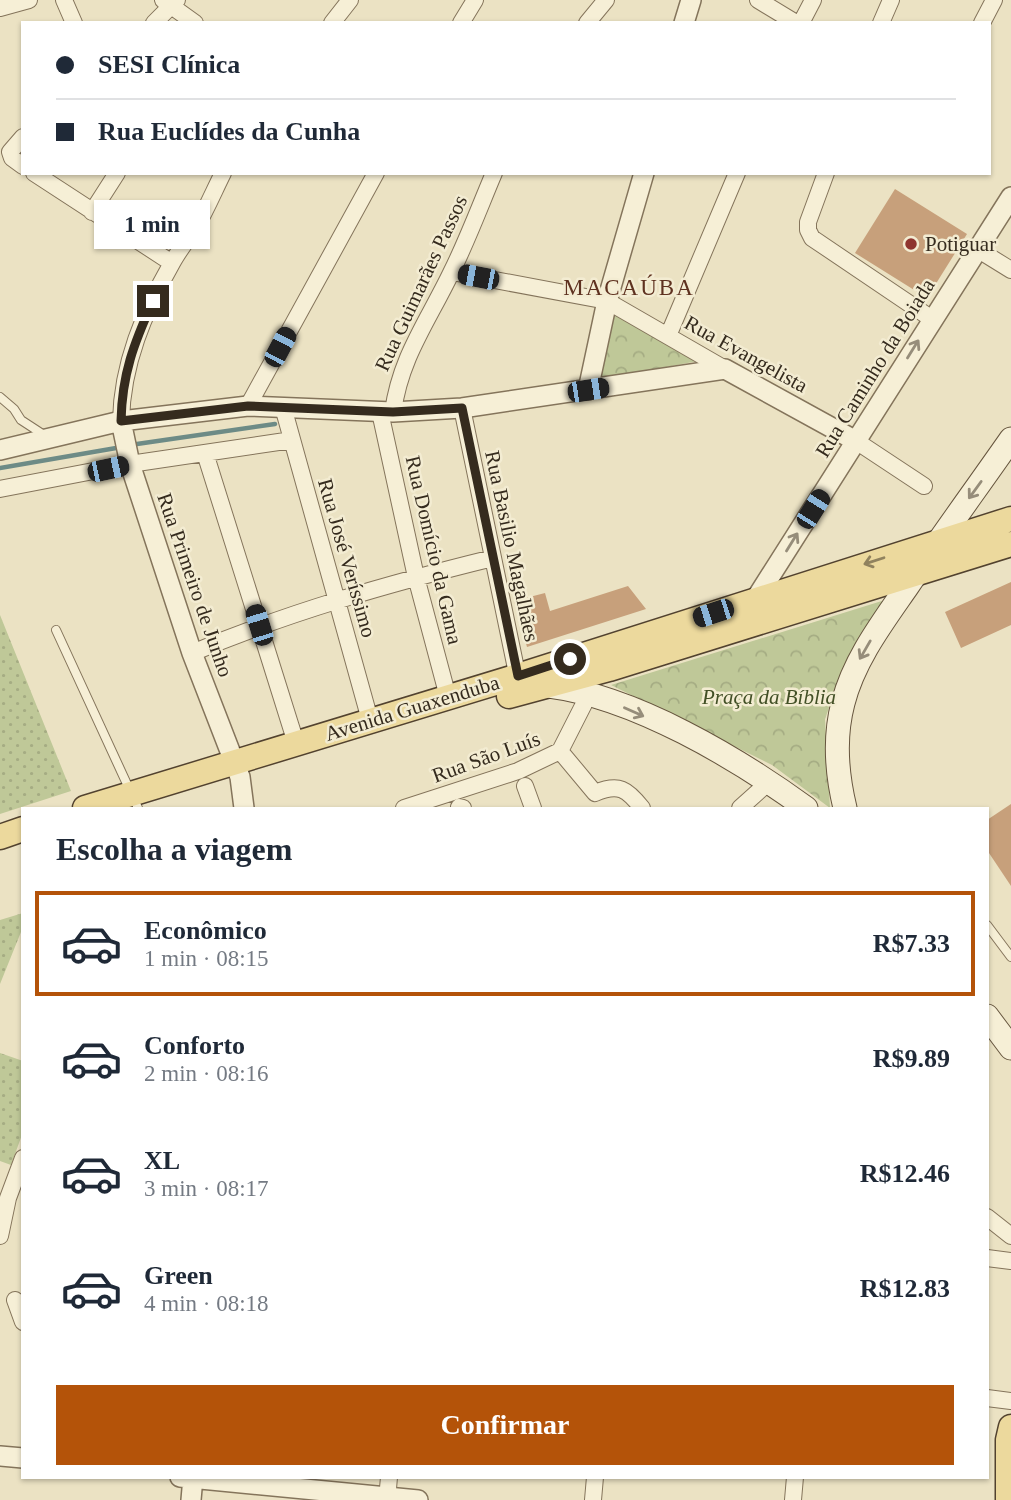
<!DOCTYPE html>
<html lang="pt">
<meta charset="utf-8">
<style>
:root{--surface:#fff;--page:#f6f6f7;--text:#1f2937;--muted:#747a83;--line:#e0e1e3;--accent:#b45309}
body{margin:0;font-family:"Times New Roman",serif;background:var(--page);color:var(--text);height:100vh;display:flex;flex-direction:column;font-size:26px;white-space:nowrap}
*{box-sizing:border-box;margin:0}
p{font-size:23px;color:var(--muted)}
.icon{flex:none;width:38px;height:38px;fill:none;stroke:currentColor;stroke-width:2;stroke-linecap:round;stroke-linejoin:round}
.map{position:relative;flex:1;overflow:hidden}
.drawer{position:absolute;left:21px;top:807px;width:968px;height:672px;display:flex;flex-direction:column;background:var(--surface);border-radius:0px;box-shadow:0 2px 5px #0004}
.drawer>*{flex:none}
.hud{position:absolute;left:21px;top:21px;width:970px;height:154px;border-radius:0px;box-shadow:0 2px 5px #0004;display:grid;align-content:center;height:154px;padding:0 35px;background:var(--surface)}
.end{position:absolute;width:32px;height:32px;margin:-16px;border:9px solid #352b1e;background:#fff;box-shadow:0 0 0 4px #fff}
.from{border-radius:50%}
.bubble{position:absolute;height:49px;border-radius:0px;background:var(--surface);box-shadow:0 2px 5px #0004;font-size:23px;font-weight:800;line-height:49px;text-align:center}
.car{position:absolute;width:21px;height:42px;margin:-21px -10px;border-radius:9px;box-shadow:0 0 5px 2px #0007;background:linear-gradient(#222 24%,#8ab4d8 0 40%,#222 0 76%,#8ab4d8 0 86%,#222 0)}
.hud b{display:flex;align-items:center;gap:24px;height:66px;font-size:26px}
.hud b+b{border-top:2px solid var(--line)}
.hud i{width:18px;height:18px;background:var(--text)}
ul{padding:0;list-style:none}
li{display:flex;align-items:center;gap:21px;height:105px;margin:0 14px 10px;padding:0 21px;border:4px solid transparent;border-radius:0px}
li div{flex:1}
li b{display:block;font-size:26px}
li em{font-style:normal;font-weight:800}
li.active{border-color:var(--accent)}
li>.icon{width:63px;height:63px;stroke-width:1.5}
h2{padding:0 35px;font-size:32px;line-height:84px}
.cta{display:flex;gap:14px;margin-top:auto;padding:14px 35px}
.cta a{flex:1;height:80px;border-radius:0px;background:var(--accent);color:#fff;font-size:28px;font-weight:800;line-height:80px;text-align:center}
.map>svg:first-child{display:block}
</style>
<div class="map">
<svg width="1011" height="1500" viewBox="0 0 1011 1500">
<defs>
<pattern id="grass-dots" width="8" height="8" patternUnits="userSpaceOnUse" patternTransform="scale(1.75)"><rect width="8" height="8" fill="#bfc898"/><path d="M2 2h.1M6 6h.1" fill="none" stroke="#a5ac83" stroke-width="1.8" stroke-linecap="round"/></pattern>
<pattern id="park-crowns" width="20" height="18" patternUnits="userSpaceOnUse" patternTransform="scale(1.75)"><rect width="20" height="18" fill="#bfc898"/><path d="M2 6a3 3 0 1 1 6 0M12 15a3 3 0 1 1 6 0" fill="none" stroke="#a5ac83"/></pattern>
</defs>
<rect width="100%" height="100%" fill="#ebe2c3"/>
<path fill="url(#grass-dots)" d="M0,615L71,791L0,814Z
M23,913V927L0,984V920Z
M0,1053L23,1061V1132L11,1165L0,1161Z"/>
<path fill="url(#park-crowns)" d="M611,309L698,361L597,380Z
M885,600L843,668L825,719L830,808L772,765L611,685Z"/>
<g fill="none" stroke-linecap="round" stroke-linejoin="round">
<path stroke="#6d8b86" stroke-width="4.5" d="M130,445L275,424
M0,468L122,447"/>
</g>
<path fill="#c7a07b" d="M895,189L967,234L927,298L855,253Z
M1011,582V625L961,648L945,612Z
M628,586L646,609L527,647L514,601L545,593L550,611Z
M1011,804V886L987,850V820Z"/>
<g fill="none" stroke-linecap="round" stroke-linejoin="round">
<g stroke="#84745b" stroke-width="10">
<path id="service" d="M0,397L14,409L21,420L44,435
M56,630L138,808
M987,925L1011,957"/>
</g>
<g stroke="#84745b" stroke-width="18">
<path id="minor" d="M64,0L74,23
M163,0L195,23
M758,0L796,23
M0,8L29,0
M154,23L177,0
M332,23L350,0
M461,23L475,0
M587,23L606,0
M801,23L813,0
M881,23L891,0
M982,23L994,0
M23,137L10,152L12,158L23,166
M34,173L172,263
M826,173L808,222V230L812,238L932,319
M92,212L117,173
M977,249L1011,270
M452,272L607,301L725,369
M668,336L737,173
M248,406L376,173
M283,407L370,720
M462,408L519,683
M380,412L416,577L448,697
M393,412C400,358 428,321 451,273C467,241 480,206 494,173
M121,421C122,364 144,312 172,263C179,250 188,239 196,227C206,210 214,191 223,173
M856,441L924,486
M205,453L296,743
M0,489L130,464L292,440
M192,653C289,612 391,583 493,558
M560,751L595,793C619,783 627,789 642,808
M525,786L533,808
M459,807L463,808
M404,808L518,771L560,751L589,694
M740,808L769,782
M987,1217L1011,1236
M0,1236L8,1198L23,1158
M987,1258L1011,1261
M15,1300L23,1322
M987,1398L1011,1401
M387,1500L389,1477
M593,1500L595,1477
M793,1500L795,1477"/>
</g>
<g stroke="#84745b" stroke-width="22">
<path id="tertiary" d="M684,23L691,0
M588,390L607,301L644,173
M121,421L130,464L192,653L240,777L244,808
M0,450L121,421L248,406L393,412L462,408L725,369L856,441
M755,600L1011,197
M0,1456L23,1458
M180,1477L418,1500
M191,1500L193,1477"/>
</g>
<g stroke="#66553e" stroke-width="25">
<path id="secondary" d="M549,686C635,697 737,758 806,808
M845,808C837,775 834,737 843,703C854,660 882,623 907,587C941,537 976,489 1011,439
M987,1016L1011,1048"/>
</g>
<g stroke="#52422f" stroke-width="27">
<path id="primary" d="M509,696L609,669L1011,544
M85,808L518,676L1011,519
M0,837L23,829
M1008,1500V1440L1011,1427"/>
</g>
<use href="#service" stroke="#f6efd6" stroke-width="8"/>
<use href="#minor" stroke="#f6efd6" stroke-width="16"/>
<use href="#tertiary" stroke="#f6efd6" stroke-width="19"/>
<use href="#secondary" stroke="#f6efd6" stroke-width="23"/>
<use href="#primary" stroke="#ecd99d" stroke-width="24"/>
</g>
<defs><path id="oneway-shaft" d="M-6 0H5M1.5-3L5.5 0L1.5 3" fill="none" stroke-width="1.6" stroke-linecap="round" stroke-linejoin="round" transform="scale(1.75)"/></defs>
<g stroke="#968d7a">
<use href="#oneway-shaft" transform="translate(913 349) rotate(-58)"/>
<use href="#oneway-shaft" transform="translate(975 490) rotate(126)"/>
<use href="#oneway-shaft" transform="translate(792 542) rotate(-58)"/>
<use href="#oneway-shaft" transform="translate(865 650) rotate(120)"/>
<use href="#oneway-shaft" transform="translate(634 712) rotate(24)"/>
</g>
<use stroke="#90825e" href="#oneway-shaft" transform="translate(874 561) rotate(162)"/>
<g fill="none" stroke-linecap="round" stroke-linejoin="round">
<path stroke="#352b1e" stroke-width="9" d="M153,301C134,343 122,374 121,421L248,406L393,412L462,408L518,676L570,659"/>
</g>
<circle fill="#8f352f" stroke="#f3ecd2" stroke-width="2.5" cx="911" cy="244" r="7"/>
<g text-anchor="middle" stroke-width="5" stroke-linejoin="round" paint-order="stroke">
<g font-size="21" fill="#352b1e" stroke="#f3ecd2" text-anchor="start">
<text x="925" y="251">Potiguar</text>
</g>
<g font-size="21" fill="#352b1e" stroke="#f3ecd2">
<text transform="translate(421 283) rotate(-65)" y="7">Rua Guimarães Passos</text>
<text transform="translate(746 354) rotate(29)" y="7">Rua Evangelista</text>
<text transform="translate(875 368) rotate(-58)" y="7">Rua Caminho da Boiada</text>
<text transform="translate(512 546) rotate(78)" y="7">Rua Basilio Magalhães</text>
<text transform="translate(434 550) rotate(77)" y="7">Rua Domício da Gama</text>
<text transform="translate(347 558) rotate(74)" y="7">Rua José Veríssimo</text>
<text transform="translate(195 585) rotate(71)" y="7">Rua Primeiro de Junho</text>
<text transform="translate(412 708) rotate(-17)" y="7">Avenida Guaxenduba</text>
<text transform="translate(486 757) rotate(-20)" y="7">Rua São Luís</text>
</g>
<g font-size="21" font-style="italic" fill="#425026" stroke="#f3ecd2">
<text x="769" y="704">Praça da Bíblia</text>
</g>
<g font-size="23" letter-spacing="2" fill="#5f3220" stroke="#f3ecd2">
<text x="629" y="295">MACAÚBA</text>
</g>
</g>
</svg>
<i class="end from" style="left:570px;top:659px"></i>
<i class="end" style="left:153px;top:301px"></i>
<div class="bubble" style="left:94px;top:200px;width:116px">1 min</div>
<i class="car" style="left:478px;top:277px;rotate:281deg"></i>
<i class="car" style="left:280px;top:347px;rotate:28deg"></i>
<i class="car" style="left:588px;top:390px;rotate:81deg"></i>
<i class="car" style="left:108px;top:469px;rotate:78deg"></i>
<i class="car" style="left:813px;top:509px;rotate:32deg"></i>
<i class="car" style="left:713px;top:613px;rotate:252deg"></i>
<i class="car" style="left:259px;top:625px;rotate:343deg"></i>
<div class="hud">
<b><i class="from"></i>SESI Clínica</b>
<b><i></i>Rua Euclídes da Cunha</b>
</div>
<section class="drawer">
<h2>Escolha a viagem</h2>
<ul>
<li class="active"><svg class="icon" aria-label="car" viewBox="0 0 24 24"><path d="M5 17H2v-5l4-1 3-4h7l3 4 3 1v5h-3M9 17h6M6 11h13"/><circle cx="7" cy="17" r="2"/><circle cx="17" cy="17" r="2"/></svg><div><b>Econômico</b><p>1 min · 08:15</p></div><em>R$7.33</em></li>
<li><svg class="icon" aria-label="car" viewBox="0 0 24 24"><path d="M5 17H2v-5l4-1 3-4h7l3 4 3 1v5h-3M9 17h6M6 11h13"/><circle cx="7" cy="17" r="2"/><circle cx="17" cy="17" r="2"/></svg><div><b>Conforto</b><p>2 min · 08:16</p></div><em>R$9.89</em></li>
<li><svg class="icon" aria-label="car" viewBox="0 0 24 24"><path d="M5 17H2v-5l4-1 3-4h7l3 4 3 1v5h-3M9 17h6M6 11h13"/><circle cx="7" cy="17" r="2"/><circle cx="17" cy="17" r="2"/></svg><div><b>XL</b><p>3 min · 08:17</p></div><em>R$12.46</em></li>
<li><svg class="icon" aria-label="car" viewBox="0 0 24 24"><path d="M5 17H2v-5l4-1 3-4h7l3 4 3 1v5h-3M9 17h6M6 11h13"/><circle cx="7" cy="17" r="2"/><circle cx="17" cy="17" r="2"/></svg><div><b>Green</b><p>4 min · 08:18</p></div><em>R$12.83</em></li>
</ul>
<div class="cta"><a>Confirmar</a></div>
</section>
</div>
